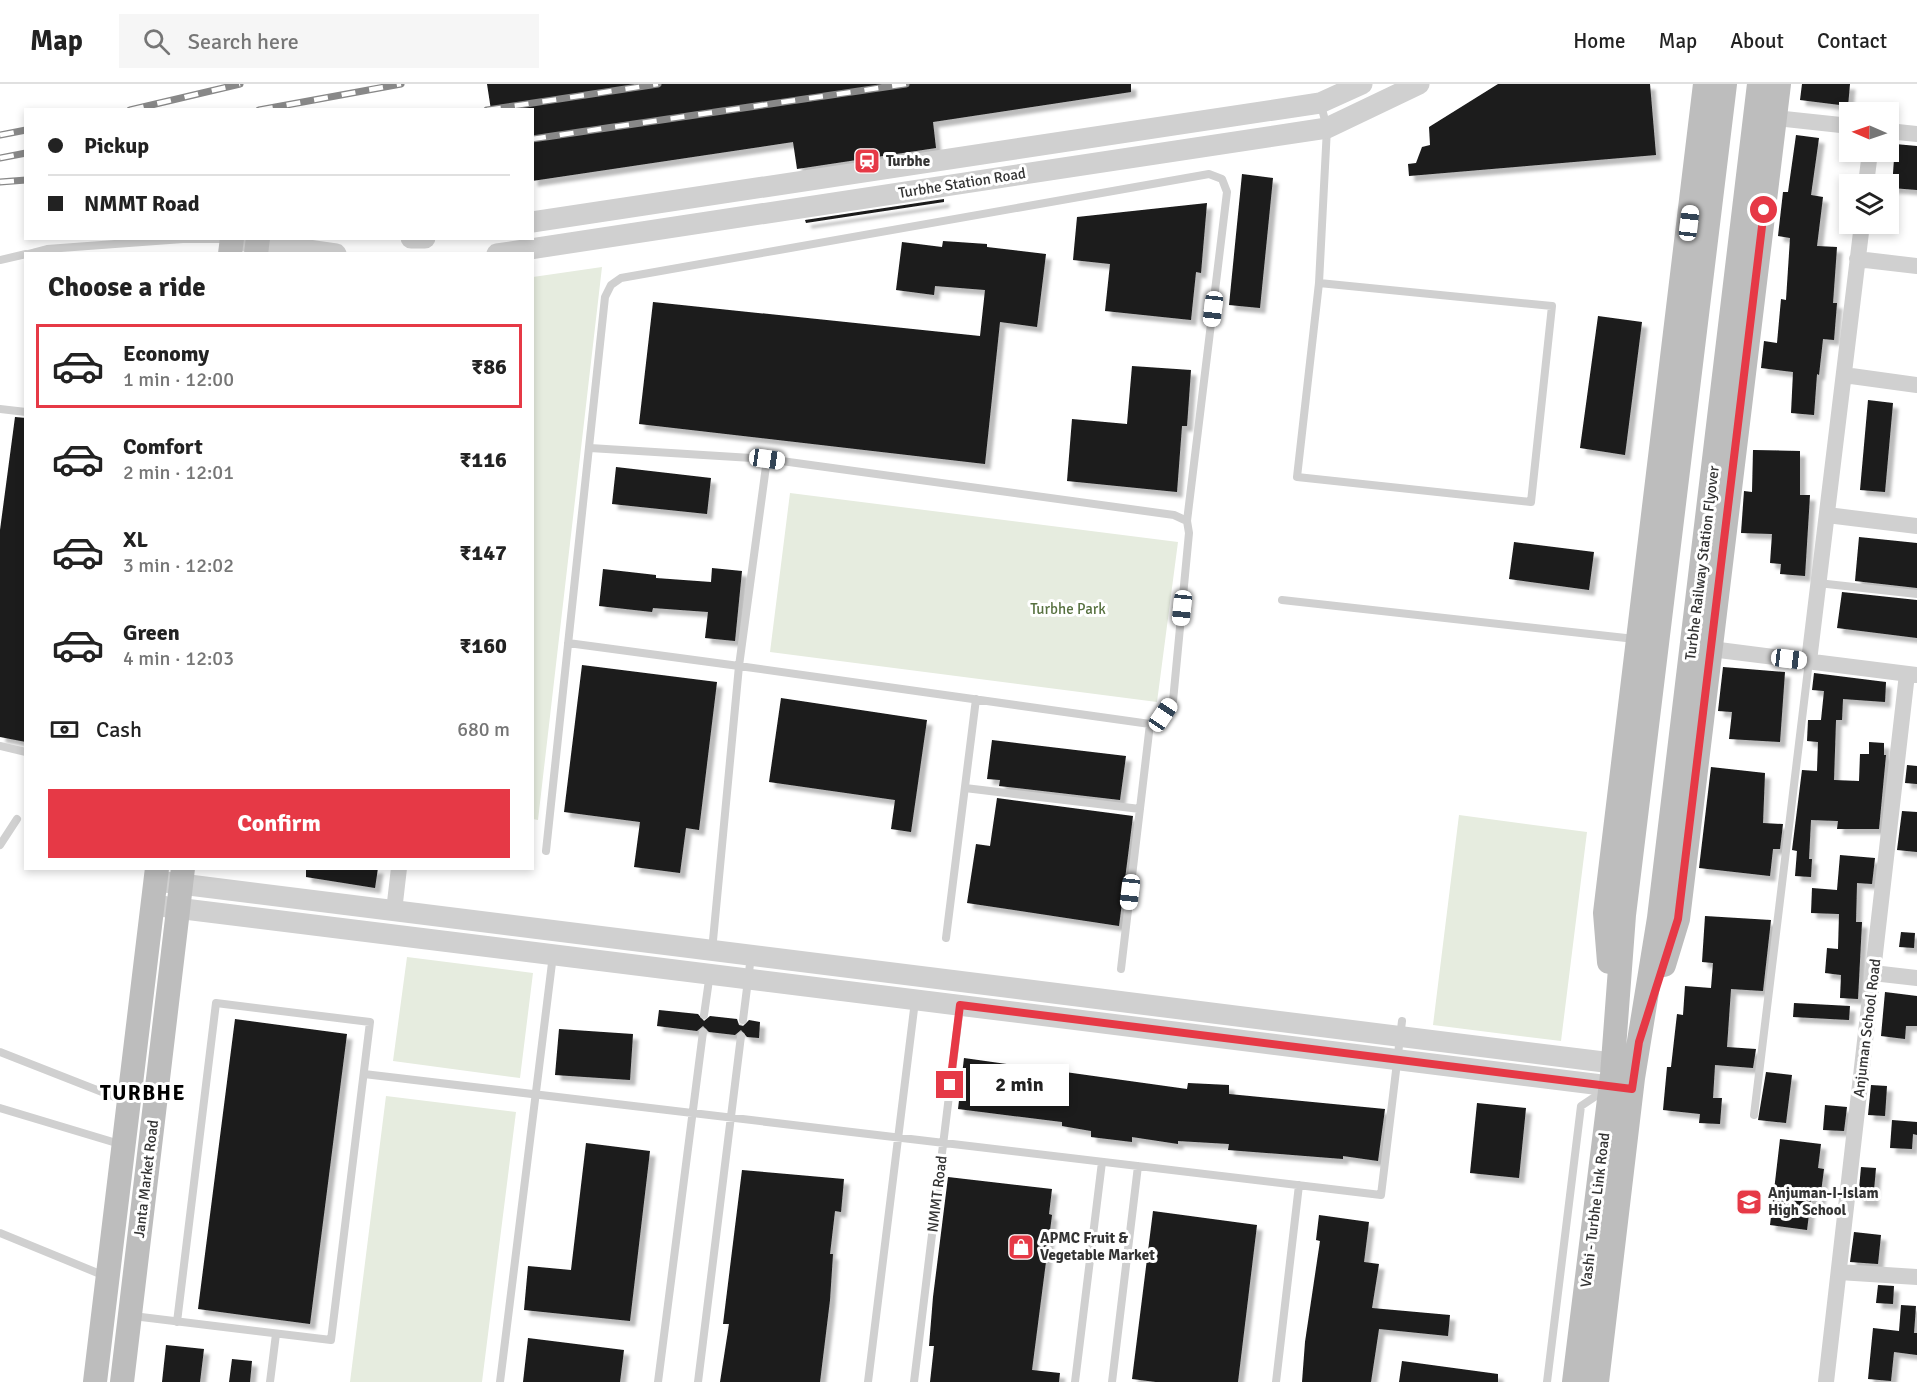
<!DOCTYPE html>
<meta charset="utf-8">
<style>
:root{--surface:#fff;--page:#f6f6f6;--text:#222;--muted:#767676;--line:#e0e0e0;--accent:#e63946}
body{margin:0;font-family:Signika,sans-serif;background:var(--page);color:var(--text);height:100vh;display:flex;flex-direction:column;font-size:22px;white-space:nowrap}
*{box-sizing:border-box;margin:0}
p{font-size:20px;color:var(--muted)}
.icon{flex:none;width:33px;height:33px;fill:none;stroke:currentColor;stroke-width:2;stroke-linecap:round;stroke-linejoin:round}
.map{position:relative;flex:1;overflow:hidden}
.drawer{position:absolute;left:24px;top:168px;width:510px;height:618px;display:flex;flex-direction:column;background:var(--surface);border-radius:0px;box-shadow:0 3px 9px #0003}
.drawer>*{flex:none}
.banner{position:absolute;left:24px;top:24px;width:510px;height:132px;border-radius:0px;box-shadow:0 3px 9px #0003;display:grid;align-content:center;height:132px;padding:0 24px;background:var(--surface)}
.needle{width:39px;rotate:272deg}
.buttons{position:absolute;left:1839px;top:18px;display:grid;gap:12px}
.buttons a{display:grid;place-items:center;width:60px;height:60px;border-radius:0px;background:var(--surface);box-shadow:0 3px 9px #0003;font-size:30px}
.end{position:absolute;width:27px;height:27px;margin:-14px;border:8px solid #e63946;background:#fff;box-shadow:0 0 0 3px #fff}
.from{border-radius:50%}
.bubble{position:absolute;height:42px;border-radius:0px;background:var(--surface);box-shadow:0 3px 9px #0003;font-size:20px;font-weight:700;line-height:42px;text-align:center}
.car{position:absolute;width:18px;height:36px;margin:-18px -9px;border-radius:8px;box-shadow:0 0 4px 2px #0007;background:linear-gradient(#fff 24%,#345 0 40%,#fff 0 76%,#345 0 86%,#fff 0)}
.banner b{display:flex;align-items:center;gap:21px;height:57px;font-size:22px}
.banner b+b{border-top:2px solid var(--line)}
.banner i{width:15px;height:15px;background:var(--text)}
ul{padding:0;list-style:none}
li{display:flex;align-items:center;gap:18px;height:84px;margin:0 12px 9px;padding:0 12px;border:3px solid transparent;border-radius:0px}
li div{flex:1}
li b{display:block;font-size:22px}
li em{font-style:normal;font-weight:700}
li.on{border-color:var(--accent)}
li>.icon{width:54px;height:54px;stroke-width:1.5}
h2{padding:0 24px;font-size:27px;line-height:72px}
.pay{display:flex;align-items:center;gap:15px;height:66px;padding:0 24px;font-size:22px}
.pay p{margin-inline-start:auto}
.primary-button{display:flex;gap:12px;margin-top:auto;padding:12px 24px}
.primary-button a{flex:1;height:69px;border-radius:0px;background:var(--accent);color:#fff;font-size:24px;font-weight:700;line-height:69px;text-align:center}
header{display:flex;align-items:center;gap:36px;box-sizing:border-box;height:84px;padding:0 30px;background:var(--surface);border-bottom:2px solid var(--line)}
header strong{font-size:28px}
nav{display:flex;gap:33px;margin-inline-start:auto;font-size:21px}
.search{width:420px;height:54px;background:var(--page);display:flex;align-items:center;gap:15px;box-sizing:border-box;padding:0 21px;border-radius:0px;color:var(--muted);font-size:22px}
.map>svg:first-child{display:block}
</style>
<header>
<strong>Map</strong>
<div class="search"><svg class="icon" aria-label="search" viewBox="0 0 24 24"><circle cx="10" cy="10" r="6"/><path d="M15 15l6 6"/></svg>Search here</div>
<nav><a>Home</a><a>Map</a><a>About</a><a>Contact</a></nav>
</header>
<div class="map">
<svg width="1917" height="1298" viewBox="0 0 1917 1298">
<defs>
<filter id="shadow"><feDropShadow dx="5.5" dy="5.5" stdDeviation="1.5" flood-color="#0004"/></filter>
</defs>
<rect width="100%" height="100%" fill="#fff"/>
<path fill="#e6ecdf" d="M602,183L538,736L533,735V193Z
M790,409L1178,458L1157,618L770,568Z
M1459,731L1587,748L1561,957L1433,941Z
M407,873L533,889L520,994L393,977Z
M386,1012L516,1028L482,1298H350Z"/>
<path fill="#1a1a1a" filter="url(#shadow)" d="M487,0H1131V8L933,38L936,64L797,85L793,58L532,97V26H491Z
M1498,0H1650L1656,71L1409,92L1408,80L1416,79L1422,63L1430,61L1429,43Z
M1802,0H1850L1848,22L1800,16Z
M1796,51L1819,54L1811,111L1823,113L1817,162L1837,163L1833,219H1837L1834,256L1823,255L1819,291L1817,290L1814,331L1791,329L1793,288L1761,284L1764,257L1777,259L1781,215L1786,216L1790,154L1778,152L1783,108H1788Z
M1895,60L1917,62V106L1892,104Z
M1242,90L1273,94L1260,224L1229,221Z
M944,115V118L806,139L805,136Z
M1207,119L1201,189L1196,188L1191,236L1105,227L1110,180L1073,176L1077,133Z
M943,157L987,160V163L1046,170L1037,243L1000,238L985,380L639,340L653,218L980,252L985,206L935,202L934,211L896,206L902,158L942,163Z
M1598,232L1642,238L1625,371L1580,364Z
M1132,282L1191,286L1187,342H1182L1177,408L1067,397L1072,335L1127,340Z
M1868,316L1893,319L1885,408L1860,406Z
M15,333L26,334V658L0,653V446Z
M1753,366L1800,367V411H1810L1805,492L1780,490L1781,480L1770,479L1772,450L1741,449L1744,407L1752,408Z
M616,383L711,394L707,430L612,420Z
M1859,453L1917,459V504L1855,497Z
M1514,458L1594,468L1589,506L1509,495Z
M712,484L742,487L735,557L705,554L708,528L653,524L652,528L599,522L603,485L656,491V494L711,498Z
M1842,508L1917,516V554L1837,544Z
M582,581L717,598L699,746L686,744L680,789L634,783L640,738L564,728Z
M1723,583L1785,588L1780,658L1729,655L1732,628L1718,627Z
M1814,589L1886,598L1885,618L1843,615L1842,636H1836L1834,696L1859,697L1860,670H1869V658L1884,659V671H1886L1879,745H1837L1838,737L1811,736L1809,775H1812L1811,793L1795,792L1797,767L1792,766L1802,686L1817,687L1818,658L1807,657L1808,636H1821L1824,607L1812,606Z
M781,614L927,636L911,748L891,745L895,716L769,698Z
M992,656L1126,672L1120,716L999,702L1000,696L987,695Z
M1907,681L1917,682V700L1905,699Z
M1711,683L1765,689L1763,739L1783,740L1780,765H1773L1770,792L1699,784Z
M997,714L1133,732L1119,842L967,819L976,760L990,762Z
M1902,727L1917,728V768L1897,766Z
M1840,771L1875,774L1872,800L1857,799L1856,838H1862L1858,915L1840,914L1841,891L1825,889L1827,864L1838,865L1839,830L1811,829L1812,804L1837,806Z
M306,784H378L375,804L306,793Z
M1705,832L1771,836L1763,907L1731,905L1727,963L1756,965L1753,984L1715,981L1713,1014H1722L1720,1040L1699,1039L1700,1030L1663,1026L1667,983H1671L1677,930L1683,931L1685,902L1711,904L1713,879L1702,878Z
M1901,848L1915,849L1914,864L1899,863Z
M1885,908L1917,912V942H1906L1905,955L1881,952Z
M1794,919L1850,922L1849,936L1793,933Z
M659,926L698,930L704,937L710,932L737,935L739,941L743,942L749,936L760,938L759,954L747,953L741,946L735,951L709,948L703,942L697,947L657,942Z
M235,935L347,950L310,1240L198,1225Z
M559,945L633,950L630,996L555,991Z
M964,974L1187,1005L1188,999L1229,1001V1010L1385,1025L1378,1077L1343,1072V1075L1228,1066L1229,1060L1178,1057V1060L1132,1053V1058L1091,1053V1047L1062,1042V1038L958,1025Z
M1766,988L1792,991L1786,1039L1758,1036Z
M1871,1001L1887,1002L1885,1032L1868,1031Z
M1477,1019L1526,1024L1519,1094L1470,1089Z
M1825,1021L1847,1023L1844,1047L1823,1046Z
M1892,1036L1917,1038V1051L1913,1050L1912,1065L1890,1064Z
M1780,1055L1821,1060L1818,1084L1824,1085L1820,1116L1811,1114L1807,1146L1770,1141Z
M586,1059L650,1067L630,1237L524,1226L528,1182L571,1186Z
M1861,1083L1876,1084L1873,1117L1858,1116Z
M742,1086L844,1095L841,1128L835,1127L830,1170H833L830,1216L820,1298H720L729,1240H723Z
M948,1093L1052,1105L1049,1130L1052,1131L1032,1286L1060,1289L1059,1298H930L934,1262H929L933,1213Z
M1153,1127L1257,1141L1238,1298H1156L1132,1295Z
M1319,1131L1369,1138L1364,1178L1379,1180L1372,1224L1450,1231L1448,1252L1379,1245L1371,1298H1302L1305,1258L1320,1157L1316,1156Z
M1854,1148L1881,1151L1878,1180L1850,1178Z
M1878,1201L1894,1202L1893,1220L1876,1219Z
M1901,1221L1916,1222L1914,1249H1917V1271L1894,1268L1891,1297L1868,1295L1873,1244L1899,1247Z
M528,1254L624,1266L620,1298H523Z
M166,1261L204,1265L200,1298H162Z
M232,1275L252,1277L250,1298H229Z
M1402,1277L1498,1290V1298H1399Z"/>
<g fill="none" stroke-linecap="round" stroke-linejoin="round">
<path stroke="#d0d0d0" stroke-width="8" d="M28,170L47,165L183,155H231
M0,176L26,170
M1319,199L1552,222L1531,418L1297,393L1319,199L1327,44L1321,21
M0,325L26,328
M590,364L767,375
M767,375L1174,431L1187,437L1189,449L1173,617L1163,631L1150,640L739,582Z
M1818,499L1917,510
M1282,516L1635,555
M568,559L739,582L712,867
M0,662L26,668
M965,704L1140,725
M0,761L17,735
M546,767L605,213L611,201L621,194L1209,90L1222,95L1227,108L1187,437
M946,854L976,615
M1121,885L1150,640
M704,931L710,889
M743,936L751,872
M0,968L125,1017
M364,990L1381,1111L1402,937
M0,1024L123,1061
M1754,1031L1809,577
M0,1149L105,1192
M133,1232L331,1256L370,938L216,919L177,1238
M270,1298L276,1250
M500,1298L553,871
M658,1298L703,948
M698,1298L741,952
M868,1298L915,917
M914,1298L960,922
M1075,1298L1102,1078
M1112,1298L1138,1082
M1276,1298L1299,1101
M1547,1298L1581,1022L1605,1006"/>
<path stroke="#d0d0d0" stroke-width="16" d="M1775,34L1850,42
M1888,47L1917,50
M1866,100L1870,68
M1857,175L1917,182
M1844,291L1917,301
M1827,431L1917,442
M1711,565L1917,591
M1809,577L1862,140
M394,827L399,784
M1873,889L1917,894
M1839,1188L1917,1193
M1826,1298L1907,590"/>
<path stroke="#d0d0d0" stroke-width="21" d="M532,138L1320,19L1362,0
M411,154H425
M231,155L336,170
M497,170L1327,44L1419,0
M165,798L1628,981
M152,821L1626,1004"/>
<path stroke="#bdbdbd" stroke-width="24" d="M230,170L232,154
M256,170L258,154
M1609,878L1605,829L1705,0
M1664,881L1678,835L1779,0
M95,1298L157,784
M122,1298L183,784
M1574,1298L1612,991L1624,831L1725,0
M1597,1298L1633,994L1659,834L1759,0"/>
<g stroke="#888" stroke-width="7">
<path id="rail" d="M130,26L240,0
M259,26L401,0
M487,26L658,0
M0,51L26,46
M532,55L906,0
M0,74L26,69
M0,98L26,96"/>
</g>
<use href="#rail" stroke="#fff" stroke-width="4.5" stroke-dasharray="14" stroke-linecap="butt"/>
</g>
<g fill="none" stroke-linecap="round" stroke-linejoin="round">
<path stroke="#e63946" stroke-width="8" d="M950,1001L960,921L1632,1005L1639,958L1678,835L1764,126"/>
</g>
<defs>
<g id="station-square" transform="scale(1.35)"><rect x="-9" y="-9" width="18" height="18" rx="4" fill="#e63946" stroke="#fff"/><path d="M-3-6H3Q5-6 5-4V2Q5 4 3 4L4.5 6H3L1.5 4h-3L-3 6H-4.5L-3 4Q-5 4-5 2V-4Q-5-6-3-6ZM-3.5-4v3h7v-3ZM-3.5 1v1.5H-2V1ZM2 1v1.5H3.5V1Z" fill="#fff"/></g>
<g id="school-square" transform="scale(1.35)"><rect x="-9" y="-9" width="18" height="18" rx="4" fill="#e63946" stroke="#fff"/><path d="M0-5L7-2L0 1L-7-2ZM-4 1L0 2.5L4 1V4Q0 6-4 4Z" fill="#fff"/></g>
<g id="shop-square" transform="scale(1.35)"><rect x="-9" y="-9" width="18" height="18" rx="4" fill="#e63946" stroke="#fff"/><path d="M-5-2.5h2.3a2.7 3.5 0 0 1 5.4 0H5L5.5 6h-11ZM-1.5-2.5h3a1.5 2.3 0 0 0-3 0Z" fill="#fff"/></g>
</defs>
<g fill-rule="evenodd">
<use href="#station-square" x="867" y="77"/>
<use href="#school-square" x="1749" y="1118"/>
<use href="#shop-square" x="1021" y="1163"/>
</g>
<g text-anchor="middle" stroke-width="6" stroke-linejoin="round" paint-order="stroke">
<g font-size="15" font-weight="bold" fill="#333" stroke="#fff" text-anchor="start">
<text x="886" y="82">Turbhe</text>
<text x="1768" y="1114">Anjuman-I-Islam<tspan x="1768" dy="17">High School</tspan></text>
<text x="1040" y="1159">APMC Fruit &amp;<tspan x="1040" dy="17">Vegetable Market</tspan></text>
</g>
<g font-size="15" fill="#333" stroke="#fff">
<text transform="translate(962 99) rotate(-9)" y="5">Turbhe Station Road</text>
<text transform="translate(1702 479) rotate(-83)" y="5">Turbhe Railway Station Flyover</text>
<text transform="translate(1867 944) rotate(-83)" y="5">Anjuman School Road</text>
<text transform="translate(146 1095) rotate(-83)" y="5">Janta Market Road</text>
<text transform="translate(937 1110) rotate(-83)" y="5">NMMT Road</text>
<text transform="translate(1595 1126) rotate(-83)" y="5">Vashi - Turbhe Link Road</text>
</g>
<g font-size="15" fill="#56703f" stroke="#fff">
<text x="1068" y="530">Turbhe Park</text>
</g>
<g font-size="21" font-weight="bold" letter-spacing="1.5" fill="#000" stroke="#fff">
<text x="143" y="1016">TURBHE</text>
</g>
</g>
</svg>
<div class="buttons">
<a><svg class="needle" viewBox="-14 -14 28 28"><path d="M0-13l5 13h-10z" fill="#e53935"/><path d="M0 13l5-13h-10z" fill="#767676"/></svg></a>
<a><svg class="icon" aria-label="layers" viewBox="0 0 24 24"><path d="M12 4l9 5-9 5-9-5zM3 14l9 5 9-5"/></svg></a>
</div>
<i class="end from" style="left:1764px;top:126px"></i>
<i class="end" style="left:950px;top:1001px"></i>
<div class="bubble" style="left:970px;top:980px;width:99px">2 min</div>
<i class="car" style="left:1689px;top:139px;rotate:7deg"></i>
<i class="car" style="left:1213px;top:225px;rotate:187deg"></i>
<i class="car" style="left:767px;top:375px;rotate:98deg"></i>
<i class="car" style="left:1182px;top:524px;rotate:186deg"></i>
<i class="car" style="left:1789px;top:575px;rotate:97deg"></i>
<i class="car" style="left:1163px;top:631px;rotate:34deg"></i>
<i class="car" style="left:1130px;top:808px;rotate:187deg"></i>
<div class="banner">
<b><i class="from"></i>Pickup</b>
<b><i></i>NMMT Road</b>
</div>
<section class="drawer">
<h2>Choose a ride</h2>
<ul>
<li class="on"><svg class="icon" aria-label="car" viewBox="0 0 24 24"><path d="M5 17H2v-5l4-1 3-4h7l3 4 3 1v5h-3M9 17h6M6 11h13"/><circle cx="7" cy="17" r="2"/><circle cx="17" cy="17" r="2"/></svg><div><b>Economy</b><p>1 min · 12:00</p></div><em>₹86</em></li>
<li><svg class="icon" aria-label="car" viewBox="0 0 24 24"><path d="M5 17H2v-5l4-1 3-4h7l3 4 3 1v5h-3M9 17h6M6 11h13"/><circle cx="7" cy="17" r="2"/><circle cx="17" cy="17" r="2"/></svg><div><b>Comfort</b><p>2 min · 12:01</p></div><em>₹116</em></li>
<li><svg class="icon" aria-label="car" viewBox="0 0 24 24"><path d="M5 17H2v-5l4-1 3-4h7l3 4 3 1v5h-3M9 17h6M6 11h13"/><circle cx="7" cy="17" r="2"/><circle cx="17" cy="17" r="2"/></svg><div><b>XL</b><p>3 min · 12:02</p></div><em>₹147</em></li>
<li><svg class="icon" aria-label="car" viewBox="0 0 24 24"><path d="M5 17H2v-5l4-1 3-4h7l3 4 3 1v5h-3M9 17h6M6 11h13"/><circle cx="7" cy="17" r="2"/><circle cx="17" cy="17" r="2"/></svg><div><b>Green</b><p>4 min · 12:03</p></div><em>₹160</em></li>
</ul>
<div class="pay"><svg class="icon" aria-label="cash" viewBox="0 0 24 24"><path d="M3 7h18v10H3z"/><circle cx="12" cy="12" r="2"/></svg>Cash<p>680 m</p></div>
<div class="primary-button"><a>Confirm</a></div>
</section>
</div>
